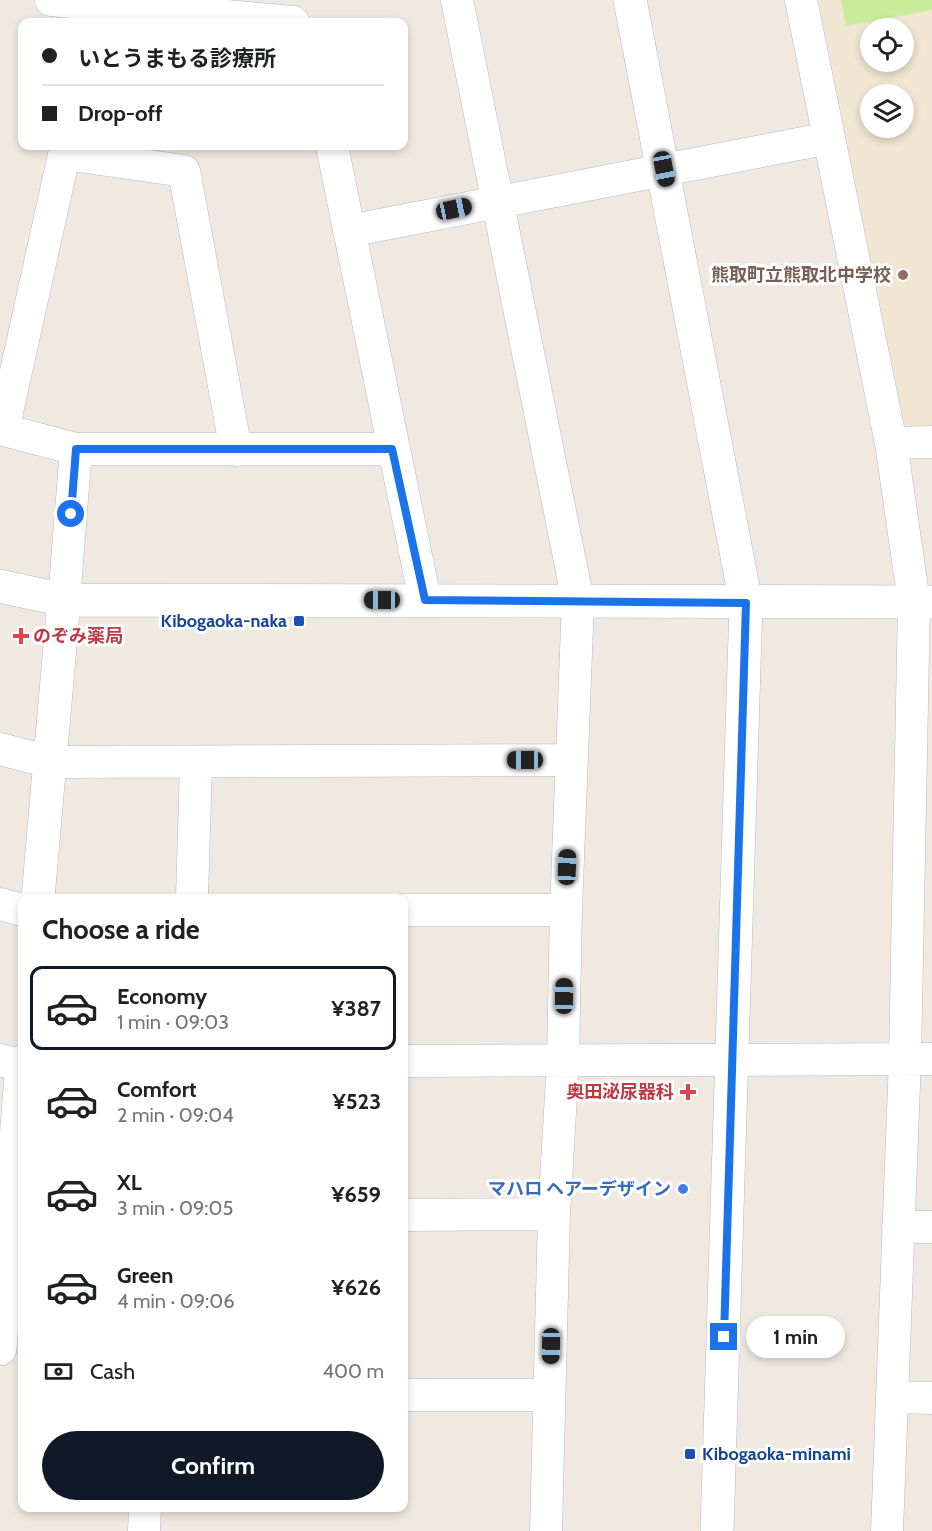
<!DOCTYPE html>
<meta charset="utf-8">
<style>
:root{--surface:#fff;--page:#f6f6f6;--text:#202124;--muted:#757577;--line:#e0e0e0;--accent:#111827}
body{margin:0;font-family:Cabin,"Noto Sans JP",sans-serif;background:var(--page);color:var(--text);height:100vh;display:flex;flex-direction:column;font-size:22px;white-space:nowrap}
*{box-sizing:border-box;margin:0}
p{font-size:20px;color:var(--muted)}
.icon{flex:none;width:33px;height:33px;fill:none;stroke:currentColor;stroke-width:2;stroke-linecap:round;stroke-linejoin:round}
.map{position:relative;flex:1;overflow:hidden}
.sheet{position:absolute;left:18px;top:894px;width:390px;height:618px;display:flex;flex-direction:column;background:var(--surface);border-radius:12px;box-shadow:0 3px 9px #0003}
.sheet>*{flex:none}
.top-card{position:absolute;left:18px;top:18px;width:390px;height:132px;border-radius:12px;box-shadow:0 3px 9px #0003;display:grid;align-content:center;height:132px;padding:0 24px;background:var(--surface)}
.buttons{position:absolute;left:860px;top:18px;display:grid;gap:12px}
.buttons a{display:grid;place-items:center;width:54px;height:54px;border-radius:50%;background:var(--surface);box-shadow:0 3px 9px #0003;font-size:30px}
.end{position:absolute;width:27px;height:27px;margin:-14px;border:8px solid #1a73e8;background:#fff;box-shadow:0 0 0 3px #fff}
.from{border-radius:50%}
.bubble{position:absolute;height:42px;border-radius:21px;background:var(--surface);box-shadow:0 3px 9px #0003;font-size:20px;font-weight:700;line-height:42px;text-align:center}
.car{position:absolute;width:18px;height:36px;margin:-18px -9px;border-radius:8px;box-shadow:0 0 4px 2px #0007;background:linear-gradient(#222 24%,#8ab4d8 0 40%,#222 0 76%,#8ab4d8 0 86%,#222 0)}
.top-card b{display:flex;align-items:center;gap:21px;height:57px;font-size:22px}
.top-card b+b{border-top:2px solid var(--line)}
.top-card i{width:15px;height:15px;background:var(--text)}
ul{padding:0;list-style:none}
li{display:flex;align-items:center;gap:18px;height:84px;margin:0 12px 9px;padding:0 12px;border:3px solid transparent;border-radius:12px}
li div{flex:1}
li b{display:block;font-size:22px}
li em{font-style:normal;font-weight:700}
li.selected{border-color:var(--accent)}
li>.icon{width:54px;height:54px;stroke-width:1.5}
h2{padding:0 24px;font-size:27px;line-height:72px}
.pay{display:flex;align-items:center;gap:15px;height:66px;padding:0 24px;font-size:22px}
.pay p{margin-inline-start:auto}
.primary-button{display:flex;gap:12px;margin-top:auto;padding:12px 24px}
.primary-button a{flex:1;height:69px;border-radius:36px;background:var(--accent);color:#fff;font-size:24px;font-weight:700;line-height:69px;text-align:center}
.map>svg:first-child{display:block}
</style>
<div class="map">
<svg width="932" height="1531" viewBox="0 0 932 1531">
<rect width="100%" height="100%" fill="#efe9e1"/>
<path fill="#f0e6d1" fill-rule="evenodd" d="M819,0H932V432H922L904,423ZM870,28H903V62H870ZM870,94H903V128H870Z"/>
<path fill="#c9ec9a" d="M841,0H932V10L846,26Z"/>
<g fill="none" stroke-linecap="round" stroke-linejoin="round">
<g stroke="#b4b7c1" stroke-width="33">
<path id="street" d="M51,0L293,22
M457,0L578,601L566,910L563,1061L554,1214L546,1531
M801,0L891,443L914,602L905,1059L887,1531
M332,146L425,600
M65,154L184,171L236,450
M349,231L829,138
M0,429L76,449H392
M3,430L66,146
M891,443L932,442
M64,600L76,449
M0,749L50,762L572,760
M192,898L196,763
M0,904L22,910
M404,910H566
M0,1060L22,1066
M404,1061L932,1059
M404,1215L554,1214
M898,1227H932
M404,1395H549
M892,1397L932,1398
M144,1531L145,1508"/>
</g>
<g stroke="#b4b7c1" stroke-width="34">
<path id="secondary" d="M630,0L746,603L717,1531
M0,586L64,600L932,602
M38,898L64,600
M0,1349L22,1062"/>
</g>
<use href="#street" stroke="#fff" stroke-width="32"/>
<use href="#secondary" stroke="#fff" stroke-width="33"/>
</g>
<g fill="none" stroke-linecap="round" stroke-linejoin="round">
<path stroke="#1a73e8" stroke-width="8" d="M71,514L76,449H392L425,600L746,603L724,1337"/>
</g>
<circle fill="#8d6e63" stroke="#fff" stroke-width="2" cx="903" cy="275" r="6"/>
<g fill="#1a4fb4" stroke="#fff" stroke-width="2">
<rect x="293" y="615" width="12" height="12" rx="3"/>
<rect x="684" y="1448" width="12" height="12" rx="3"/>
</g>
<g fill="#e0444e" stroke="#fff" stroke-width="2">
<path d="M18 627h6v6h6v6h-6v6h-6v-6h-6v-6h6z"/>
<path d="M685 1083h6v6h6v6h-6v6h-6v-6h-6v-6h6z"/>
</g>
<circle fill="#3f7fe0" stroke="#fff" stroke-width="2" cx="683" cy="1189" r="6"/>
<g text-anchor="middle" stroke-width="6" stroke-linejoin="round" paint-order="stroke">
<g font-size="18" font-weight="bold" fill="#785e54" stroke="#fff" text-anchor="end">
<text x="891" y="281">熊取町立熊取北中学校</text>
</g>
<g font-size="18" font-weight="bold" fill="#164399" stroke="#fff" text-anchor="end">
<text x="287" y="627">Kibogaoka-naka</text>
<text x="702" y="1460" text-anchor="start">Kibogaoka-minami</text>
</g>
<g font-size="18" font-weight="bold" fill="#be3a42" stroke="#fff" text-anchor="start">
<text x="33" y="642">のぞみ薬局</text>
<text x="674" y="1098" text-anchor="end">奥田泌尿器科</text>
</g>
<g font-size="18" font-weight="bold" fill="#366cbe" stroke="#fff" text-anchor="end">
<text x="671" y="1195">マハロ ヘアーデザイン</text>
</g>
</g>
</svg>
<div class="buttons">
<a><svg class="icon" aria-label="locate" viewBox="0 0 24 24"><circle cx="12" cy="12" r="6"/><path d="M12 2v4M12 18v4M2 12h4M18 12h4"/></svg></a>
<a><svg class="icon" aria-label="layers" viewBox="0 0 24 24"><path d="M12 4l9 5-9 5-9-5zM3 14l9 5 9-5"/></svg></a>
</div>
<i class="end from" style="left:71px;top:514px"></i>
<i class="end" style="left:724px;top:1337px"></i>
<div class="bubble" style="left:746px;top:1316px;width:99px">1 min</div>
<i class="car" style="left:664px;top:169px;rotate:169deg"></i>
<i class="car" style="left:454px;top:209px;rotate:78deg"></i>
<i class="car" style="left:382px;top:600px;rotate:270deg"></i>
<i class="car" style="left:525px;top:760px;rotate:270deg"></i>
<i class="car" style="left:567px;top:867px;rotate:2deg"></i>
<i class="car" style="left:564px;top:996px;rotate:1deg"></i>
<i class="car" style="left:551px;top:1346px;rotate:181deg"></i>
<div class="top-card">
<b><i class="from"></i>いとうまもる診療所</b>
<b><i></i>Drop-off</b>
</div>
<section class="sheet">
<h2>Choose a ride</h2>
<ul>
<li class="selected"><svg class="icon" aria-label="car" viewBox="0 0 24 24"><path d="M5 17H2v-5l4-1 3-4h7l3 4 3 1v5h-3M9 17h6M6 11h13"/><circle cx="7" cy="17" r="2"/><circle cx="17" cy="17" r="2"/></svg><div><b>Economy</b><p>1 min · 09:03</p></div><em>¥387</em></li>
<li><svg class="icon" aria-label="car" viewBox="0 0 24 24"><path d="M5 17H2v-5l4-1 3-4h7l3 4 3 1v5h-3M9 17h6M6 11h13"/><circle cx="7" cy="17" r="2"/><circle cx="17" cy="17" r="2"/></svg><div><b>Comfort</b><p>2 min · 09:04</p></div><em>¥523</em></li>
<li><svg class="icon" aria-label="car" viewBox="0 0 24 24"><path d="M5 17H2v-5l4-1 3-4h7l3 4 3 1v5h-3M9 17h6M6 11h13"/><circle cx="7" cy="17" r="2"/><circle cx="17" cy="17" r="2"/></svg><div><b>XL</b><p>3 min · 09:05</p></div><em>¥659</em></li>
<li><svg class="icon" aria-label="car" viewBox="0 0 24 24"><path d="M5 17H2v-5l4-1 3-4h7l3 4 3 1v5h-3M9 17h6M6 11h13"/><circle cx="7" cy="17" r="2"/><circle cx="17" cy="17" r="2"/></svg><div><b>Green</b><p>4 min · 09:06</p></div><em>¥626</em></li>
</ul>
<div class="pay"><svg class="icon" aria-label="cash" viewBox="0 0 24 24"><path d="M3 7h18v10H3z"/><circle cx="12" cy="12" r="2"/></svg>Cash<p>400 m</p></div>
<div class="primary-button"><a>Confirm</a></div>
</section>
</div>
